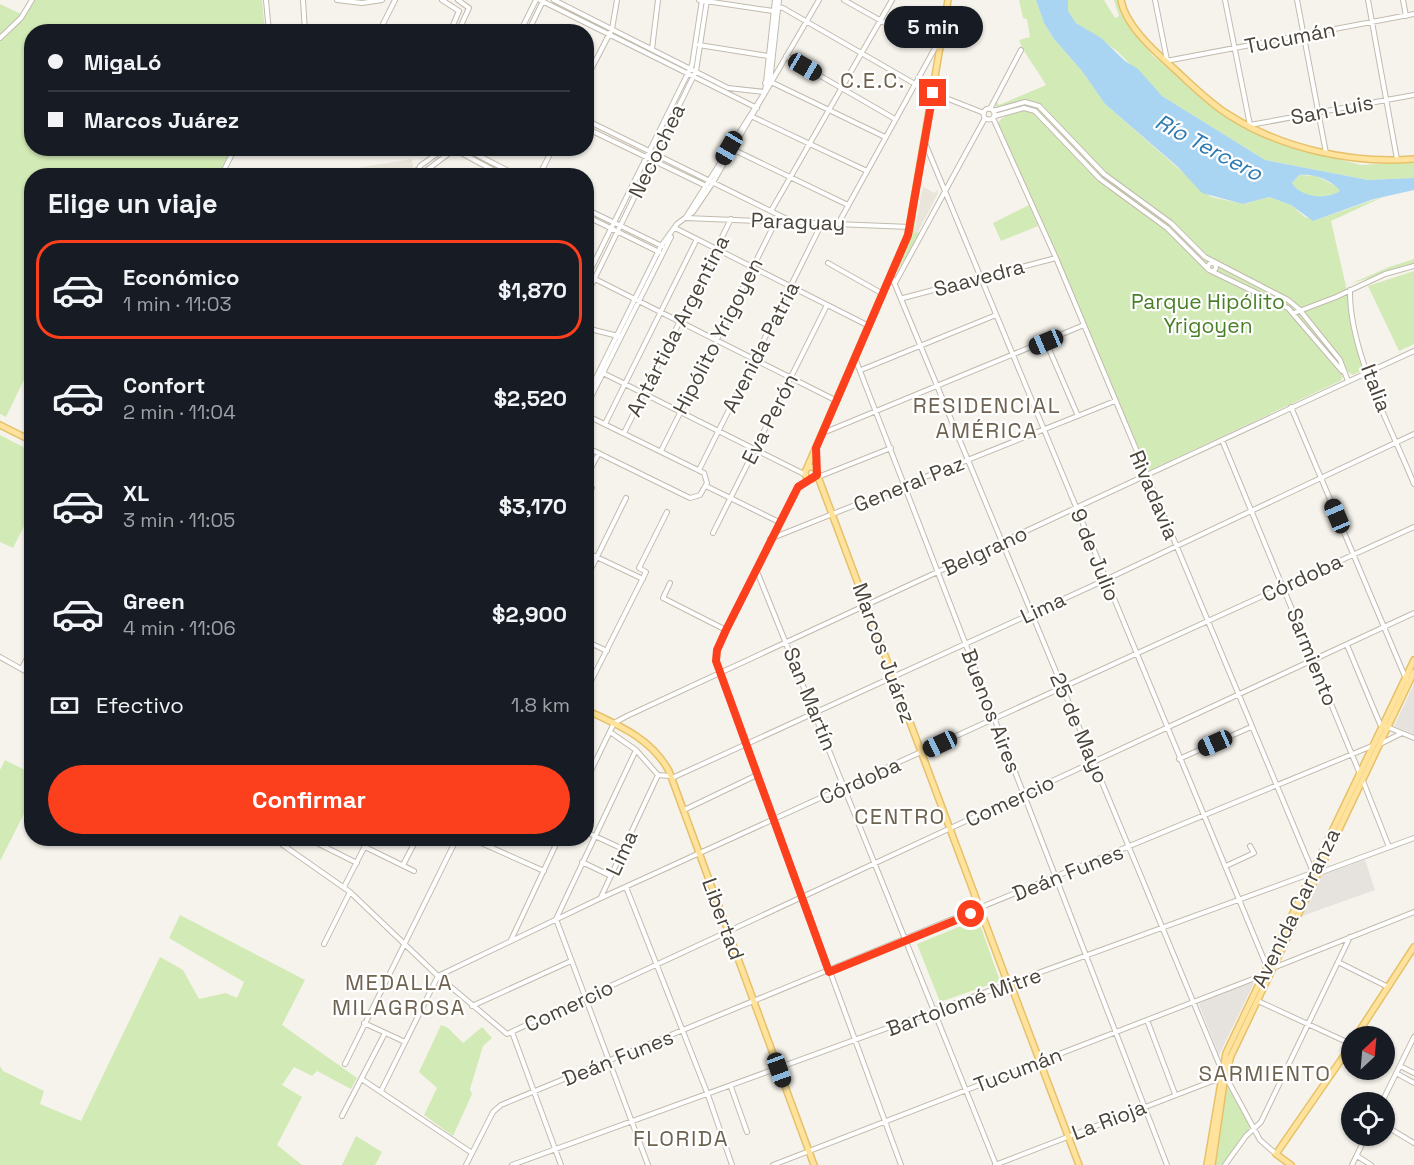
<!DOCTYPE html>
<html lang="es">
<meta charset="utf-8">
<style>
:root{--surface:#171b24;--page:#242831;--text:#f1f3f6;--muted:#9ea1a6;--line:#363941;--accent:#fc3f1d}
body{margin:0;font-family:"Space Grotesk",sans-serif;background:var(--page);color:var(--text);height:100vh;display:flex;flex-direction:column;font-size:22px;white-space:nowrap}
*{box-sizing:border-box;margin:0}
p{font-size:20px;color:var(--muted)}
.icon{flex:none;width:33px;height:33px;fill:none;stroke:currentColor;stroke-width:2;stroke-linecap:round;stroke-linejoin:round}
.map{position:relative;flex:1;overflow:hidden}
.drawer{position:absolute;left:24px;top:168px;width:570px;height:678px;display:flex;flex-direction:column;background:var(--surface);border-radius:24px;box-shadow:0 2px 4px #0004}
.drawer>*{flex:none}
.top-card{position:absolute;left:24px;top:24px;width:570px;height:132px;border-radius:24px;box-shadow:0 2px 4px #0004;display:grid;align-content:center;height:132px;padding:0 24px;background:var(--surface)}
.needle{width:39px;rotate:26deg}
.tools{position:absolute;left:1341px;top:1026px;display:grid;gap:12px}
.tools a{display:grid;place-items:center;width:54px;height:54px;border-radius:50%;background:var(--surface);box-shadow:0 2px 4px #0004;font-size:30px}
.end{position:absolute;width:27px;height:27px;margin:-14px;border:8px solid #fc3f1d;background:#fff;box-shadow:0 0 0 3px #fff}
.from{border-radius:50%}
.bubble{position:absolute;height:42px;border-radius:21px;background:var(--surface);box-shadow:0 2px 4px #0004;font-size:20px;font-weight:700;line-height:42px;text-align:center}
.car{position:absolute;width:18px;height:36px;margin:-18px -9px;border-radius:8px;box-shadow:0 0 4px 2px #0007;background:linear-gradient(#222 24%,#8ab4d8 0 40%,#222 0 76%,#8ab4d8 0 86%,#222 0)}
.top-card b{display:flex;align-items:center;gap:21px;height:57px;font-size:22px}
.top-card b+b{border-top:2px solid var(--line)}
.top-card i{width:15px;height:15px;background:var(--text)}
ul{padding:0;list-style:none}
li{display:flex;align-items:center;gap:18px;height:99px;margin:0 12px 9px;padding:0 12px;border:3px solid transparent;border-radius:24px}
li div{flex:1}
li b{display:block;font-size:22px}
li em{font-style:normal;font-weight:700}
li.current{border-color:var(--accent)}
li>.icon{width:54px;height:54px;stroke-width:1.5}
h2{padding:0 24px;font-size:27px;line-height:72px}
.pay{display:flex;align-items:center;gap:15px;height:66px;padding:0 24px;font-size:22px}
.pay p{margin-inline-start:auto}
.cta{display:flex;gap:12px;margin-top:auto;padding:12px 24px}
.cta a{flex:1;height:69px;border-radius:36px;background:var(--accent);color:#fff;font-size:24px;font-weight:700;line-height:69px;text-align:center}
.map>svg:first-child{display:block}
</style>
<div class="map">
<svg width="1414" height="1165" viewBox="0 0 1414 1165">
<rect width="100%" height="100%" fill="#f6f3ec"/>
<path fill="#eae5da" d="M412,159L414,175L308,176Z
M923,187L935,193L937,190L938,193L917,234H914Z"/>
<path fill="#e6e2dd" d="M1414,684V734L1394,726Z
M1365,860L1375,890L1302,916L1322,875Z
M1251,982L1254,983L1219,1055L1199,1005L1201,1002Z"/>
<path fill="#d2eab5" d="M34,0H262L265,31L32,32V148L232,149L218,175L32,176L31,365L6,417L0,414V42L25,17Z
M1019,0H1036L1044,23L1054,39L1082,71L1105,104L1211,197L1244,204L1269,197L1291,205L1305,217L1316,220L1385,196L1331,221L1365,369L1353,375L1345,370L1340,372L1343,377L1340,381L1148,471L998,123C1004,113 1026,106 1036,115L1040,113L1028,105L1004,110L1028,104L1042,112L1046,109C1031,94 1015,102 997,107L995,105L996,101L999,105L1046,85C1040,74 1021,49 1019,40L1030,37L1027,19L1023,18Z
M1068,0H1104L1115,18L1119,16L1114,0H1117L1121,14L1153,56L1229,119L1290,146L1361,165L1414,162V178L1368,180L1265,160L1162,96L1117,51L1076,23L1068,11Z
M0,4L21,14L0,34Z
M1299,175L1316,176L1338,187L1340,191C1327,200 1301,199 1292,183Z
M920,186L914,233L921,232L896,273L911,236Z
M1029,205L1038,226L1001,241L993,223Z
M1414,259V264L1350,284L1389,267Z
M1414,271V344L1399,351L1368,286Z
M0,435L31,451V512L13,548L0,542Z
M5,760L31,773L26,802L29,804L0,861V770Z
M180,915L305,980L282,1025L357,1078L351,1089L317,1071L312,1076L294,1067L282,1085L302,1097L277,1145L302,1165H0V1066L3,1071L44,1091L40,1104L81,1121L160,957L183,970L199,999L226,993L237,998L244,982L169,938Z
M978,919L1000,981L940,1002L917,944Z
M441,1025L448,1028L463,1043L482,1027L492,1038L483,1046L470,1089L472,1094L453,1136L424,1115L437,1088L419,1072Z
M1227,1084L1251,1126L1222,1165H1215Z
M356,1136L382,1152L375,1165H342Z"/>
<path fill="#a9d4f2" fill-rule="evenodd" d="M1036,0H1068V11L1076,23L1101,38L1125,61L1138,69L1162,96L1265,160L1368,180L1414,178V190L1374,199L1313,221L1291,205L1269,197L1243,204L1202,193L1178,167L1105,104L1082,71L1054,39L1044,23ZM1299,175C1312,173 1333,180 1340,191C1327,200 1301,198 1292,183Z"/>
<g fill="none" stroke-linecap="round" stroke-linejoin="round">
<g stroke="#c2bbae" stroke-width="6">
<path id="minor" d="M266,0L269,32
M303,0L305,32
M337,0L362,3L382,0
M442,0L459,11L450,32
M458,0L469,8L458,32
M540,0L757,108
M554,0L728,88L765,92
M699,0L773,11L778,7L783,8L915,84
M844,0L901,32L941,39
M1155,0L1167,60
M1225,0L1250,125L1414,95
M1297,0L1326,153
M1368,0L1397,159
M1403,0L1406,16
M379,32L395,0
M520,32L536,0
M528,32L543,1
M0,38L21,18L32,0
M699,45L768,56
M652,49L658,0
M786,56L895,119
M1166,61L1414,14
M586,79L612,29L617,0
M770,82L779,0
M765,83L771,82L885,137
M765,92L775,0
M933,93L984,113
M983.5 114a5.5 5.5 0 1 1 11 0a5.5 5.5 0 1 1-11 0Z
M990,109L1021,50
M993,111L1025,102L1039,106L1104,174L1171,223L1205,257L1288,300L1299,309L1340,360L1348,381
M751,116L867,171
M995,116L1024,108L1035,111L1100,179L1167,228L1209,270
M993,118L1056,258L1313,872
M586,120L793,222
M586,128L706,186
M925,143L1267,967
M452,148L504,176
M464,148L518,176
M732,149L848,205
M221,176L235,148
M409,176L417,170
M417,176L420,166L445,148
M419,176L456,148
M539,176L553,148
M586,209L662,246
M771,211L892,0
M586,216L659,252
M686,217L765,92
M686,218L910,227
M838,224L940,39
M675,228L869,326
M828,263L883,294
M1208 267a4 4 0 1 1 8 0a4 4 0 1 1-8 0Z
M1211,271L1288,308L1342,371
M587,275L837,401
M891,275L1222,1071
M586,279L692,65L702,0
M895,283L985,118
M1350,290C1349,352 1391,427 1414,484
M586,296L696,71L707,0
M903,298L1056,258
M1294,313L1336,297L1385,274L1414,266
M586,328L618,336
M1046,342L1078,416
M855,358L1167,1165
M861,370L996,315
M603,373L806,475
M586,398L661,246L677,224L693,212L712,184L819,0
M586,407L671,237
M1291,407L1406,679
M586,415L704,473L707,483L700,495L690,498L586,447
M605,424L697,239
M624,433L731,219
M823,433L1084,325
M1222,440L1360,774
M661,451L776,221
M699,470L822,223
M586,477L599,453
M818,477L891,448
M811,479L798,487L717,650L716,661L901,1165
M706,486L779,522
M586,499L592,488
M713,533L827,305
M770,539L1115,401
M586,552L643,579
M756,569L996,1165
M586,579L626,498
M670,583L663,598L726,630
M586,641L607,651
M1347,645L1380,724L1402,733
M0,657L32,675
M22,668L32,648
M586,691L646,572L639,568L667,512
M610,732L636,750L658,775
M1380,744L1402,733L1414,738
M636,750L556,919L648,1165
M1179,759L1251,727
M658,775L670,776
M672,778L1105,580L1414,434
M586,781L614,723L627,716L1414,351
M1363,781L1389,847
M684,810L757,775
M586,832L623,849
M273,838L350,892L438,976L507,1034L1414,613
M307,838L357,863
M470,838L544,871
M365,847L414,871
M582,862L611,876
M403,865L417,838
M1226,866L1254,853L1250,846
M1319,873L1414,838
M344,887L369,838
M626,887L708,1095L732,1165
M601,897L658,775
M511,940L559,838
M324,944L350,892
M1338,962L1388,987
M1273,968L1414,912
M438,976L601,898L1414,527
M1258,1001L1351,1044
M472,1006L571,961
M1147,1020L1175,1094
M364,1023L405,1042
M512,1032L561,1165
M345,1064L457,838
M1400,1066L1414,1073
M1396,1073L1414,1083
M1226,1077L1260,1140L1276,1154
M363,1080L472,1153
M731,1087L747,1132
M381,1091L438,976
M1382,1102L1414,1037
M342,1116L385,1033
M1384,1125L1414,1143
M1357,1156L1371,1165
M466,1165L493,1112L501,1105L1372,746
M512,1165L1312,873
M773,1165L1263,975
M995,1165L1223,1077
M1225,1165L1246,1136L1261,1122L1350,937
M1352,1165L1366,1136"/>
</g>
<g stroke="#e6c16a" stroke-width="8">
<path id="major" d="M1121,0C1125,24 1152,49 1170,65C1189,82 1208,102 1229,115C1282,149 1353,164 1414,159
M0,425L32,441
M805 473a6 6 0 1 1 12 0a6 6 0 1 1-12 0Z
M806,470L908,235L948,0
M817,474L1007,981L1012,988L1079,1165
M586,710C618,725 651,738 669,771L814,1165
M1356,1036L1414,947
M1207,1165L1226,1053L1414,660
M1212,1165L1225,1076L1231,1056L1414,672
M1291,1165L1276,1154L1352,1044"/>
</g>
<use href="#minor" stroke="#fff" stroke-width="4"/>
<use href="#major" stroke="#ffe39c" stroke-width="5"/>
</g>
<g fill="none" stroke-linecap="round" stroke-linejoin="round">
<path stroke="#fc3f1d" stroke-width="8" d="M933,93L908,235L816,448L817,475L798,487L726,630L717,650L716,661L829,972L971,914"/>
</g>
<g text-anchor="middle" stroke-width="4.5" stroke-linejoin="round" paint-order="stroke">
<g font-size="21" fill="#4b4439" stroke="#fff">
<text transform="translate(1290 38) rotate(-11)" y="7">Tucumán</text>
<text transform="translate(1332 110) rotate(-11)" y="7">San Luis</text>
<text transform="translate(657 151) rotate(-64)" y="7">Necochea</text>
<text transform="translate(798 222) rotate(2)" y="7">Paraguay</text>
<text transform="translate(979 278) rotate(-15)" y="7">Saavedra</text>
<text transform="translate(678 326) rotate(-63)" y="7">Antártida Argentina</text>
<text transform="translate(718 336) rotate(-63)" y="7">Hipólito Yrigoyen</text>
<text transform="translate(761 347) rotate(-63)" y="7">Avenida Patria</text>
<text transform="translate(1376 388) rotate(69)" y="7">Italia</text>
<text transform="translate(770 419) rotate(-63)" y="7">Eva Perón</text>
<text transform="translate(909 484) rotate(-22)" y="7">General Paz</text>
<text transform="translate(1154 495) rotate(67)" y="7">Rivadavia</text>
<text transform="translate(985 551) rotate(-25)" y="7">Belgrano</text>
<text transform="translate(1095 555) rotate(68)" y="7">9 de Julio</text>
<text transform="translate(1302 578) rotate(-25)" y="7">Córdoba</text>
<text transform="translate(1043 608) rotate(-25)" y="7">Lima</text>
<text transform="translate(884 653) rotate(70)" y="7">Marcos Juárez</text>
<text transform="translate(1312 657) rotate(68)" y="7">Sarmiento</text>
<text transform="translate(810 699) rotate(68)" y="7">San Martín</text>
<text transform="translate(991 711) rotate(69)" y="7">Buenos Aires</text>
<text transform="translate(1079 728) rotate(67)" y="7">25 de Mayo</text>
<text transform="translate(860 781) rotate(-24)" y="7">Córdoba</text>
<text transform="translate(1010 801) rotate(-25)" y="7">Comercio</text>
<text transform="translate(622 853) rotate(-65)" y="7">Lima</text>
<text transform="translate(1068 873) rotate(-22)" y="7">Deán Funes</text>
<text transform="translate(1296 908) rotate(-64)" y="7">Avenida Carranza</text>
<text transform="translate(723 919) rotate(70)" y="7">Libertad</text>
<text transform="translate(964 1002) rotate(-20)" y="7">Bartolomé Mitre</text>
<text transform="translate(569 1006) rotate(-25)" y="7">Comercio</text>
<text transform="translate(618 1058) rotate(-22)" y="7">Deán Funes</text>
<text transform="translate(1018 1070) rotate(-21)" y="7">Tucumán</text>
<text transform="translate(1109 1120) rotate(-21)" y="7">La Rioja</text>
</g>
<g font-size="21" fill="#4a7f2a" stroke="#fff">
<text x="1208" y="309">Parque Hipólito<tspan x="1208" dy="24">Yrigoyen</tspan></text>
</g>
<g font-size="22" letter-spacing="1.5" fill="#6e6250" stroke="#fff">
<text x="873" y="88">C.E.C.</text>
<text x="987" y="413">RESIDENCIAL<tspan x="987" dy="25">AMÉRICA</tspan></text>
<text x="900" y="824">CENTRO</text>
<text x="399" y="990">MEDALLA<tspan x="399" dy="25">MILAGROSA</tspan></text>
<text x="1265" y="1081">SARMIENTO</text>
<text x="681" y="1146">FLORIDA</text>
</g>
<g font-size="22" font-style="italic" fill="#2e7ab2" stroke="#fff">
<text transform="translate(1209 147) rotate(28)" y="8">Río Tercero</text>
</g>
</g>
</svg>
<div class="tools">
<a><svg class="needle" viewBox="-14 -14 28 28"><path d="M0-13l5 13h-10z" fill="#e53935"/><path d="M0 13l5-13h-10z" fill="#9ea1a6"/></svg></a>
<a><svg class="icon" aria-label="locate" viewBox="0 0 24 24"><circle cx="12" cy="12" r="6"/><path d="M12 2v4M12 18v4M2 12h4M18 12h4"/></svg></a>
</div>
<i class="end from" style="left:971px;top:914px"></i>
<i class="end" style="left:933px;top:93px"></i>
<div class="bubble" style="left:884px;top:6px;width:99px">5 min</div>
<i class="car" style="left:805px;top:67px;rotate:120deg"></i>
<i class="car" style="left:729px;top:148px;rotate:210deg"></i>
<i class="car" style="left:1046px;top:342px;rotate:247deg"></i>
<i class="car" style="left:1337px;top:516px;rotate:337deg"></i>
<i class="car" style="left:1215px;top:743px;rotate:246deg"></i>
<i class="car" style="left:940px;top:744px;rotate:245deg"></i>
<i class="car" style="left:779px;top:1070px;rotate:160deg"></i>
<div class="top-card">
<b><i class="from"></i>MigaLó</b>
<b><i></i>Marcos Juárez</b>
</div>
<section class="drawer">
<h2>Elige un viaje</h2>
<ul>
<li class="current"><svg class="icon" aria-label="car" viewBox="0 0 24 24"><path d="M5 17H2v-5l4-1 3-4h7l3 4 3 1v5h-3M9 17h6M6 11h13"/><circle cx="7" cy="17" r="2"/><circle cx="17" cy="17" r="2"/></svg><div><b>Económico</b><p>1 min · 11:03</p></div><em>$1,870</em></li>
<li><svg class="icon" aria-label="car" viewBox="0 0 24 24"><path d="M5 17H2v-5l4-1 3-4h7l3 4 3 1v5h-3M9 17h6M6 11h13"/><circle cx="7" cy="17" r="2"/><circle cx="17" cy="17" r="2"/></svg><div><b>Confort</b><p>2 min · 11:04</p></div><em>$2,520</em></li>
<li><svg class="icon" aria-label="car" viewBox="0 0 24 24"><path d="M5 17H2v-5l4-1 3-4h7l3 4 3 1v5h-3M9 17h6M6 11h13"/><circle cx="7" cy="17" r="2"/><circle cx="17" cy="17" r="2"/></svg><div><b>XL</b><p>3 min · 11:05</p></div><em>$3,170</em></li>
<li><svg class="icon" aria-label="car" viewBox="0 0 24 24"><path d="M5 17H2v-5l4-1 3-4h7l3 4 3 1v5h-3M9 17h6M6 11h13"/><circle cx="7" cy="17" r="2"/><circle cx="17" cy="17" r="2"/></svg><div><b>Green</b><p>4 min · 11:06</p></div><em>$2,900</em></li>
</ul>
<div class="pay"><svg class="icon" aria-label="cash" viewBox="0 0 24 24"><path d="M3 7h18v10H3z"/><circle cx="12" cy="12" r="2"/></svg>Efectivo<p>1.8 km</p></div>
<div class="cta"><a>Confirmar</a></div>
</section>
</div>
